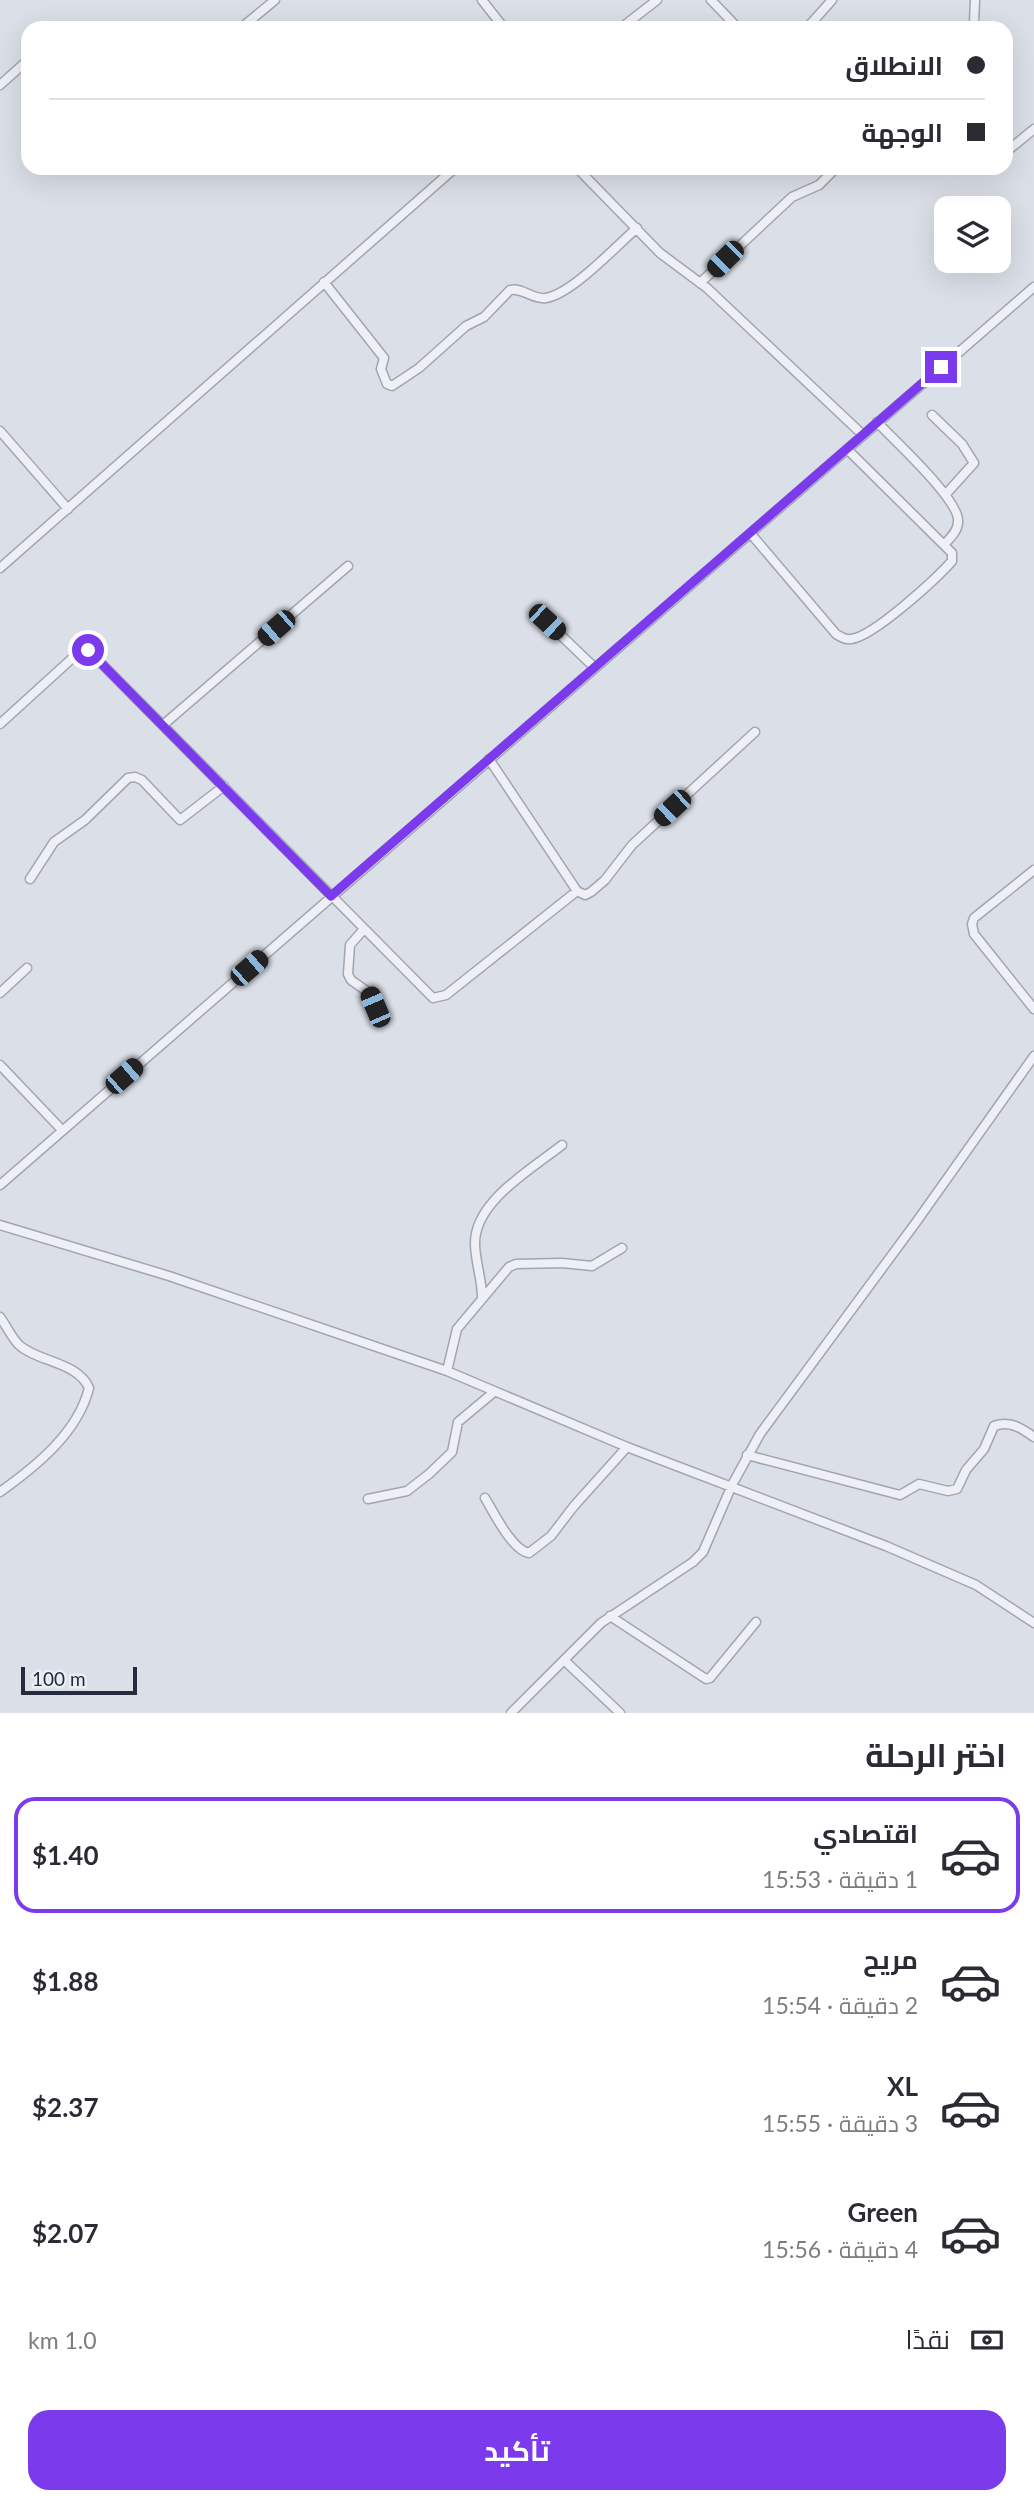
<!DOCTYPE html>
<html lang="ar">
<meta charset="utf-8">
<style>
:root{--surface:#fff;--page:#f7f7f7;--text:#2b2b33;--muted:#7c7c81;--line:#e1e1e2;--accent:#7c3aed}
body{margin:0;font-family:Lato,Cairo,sans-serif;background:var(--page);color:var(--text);direction:rtl;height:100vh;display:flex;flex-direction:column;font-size:26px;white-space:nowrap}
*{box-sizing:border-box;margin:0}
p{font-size:23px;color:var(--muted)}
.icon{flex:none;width:38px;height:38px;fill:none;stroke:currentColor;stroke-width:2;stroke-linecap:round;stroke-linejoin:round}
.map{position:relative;height:1713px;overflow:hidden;direction:ltr}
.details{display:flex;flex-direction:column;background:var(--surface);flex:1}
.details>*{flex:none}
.guide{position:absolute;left:21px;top:21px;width:992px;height:154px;border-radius:21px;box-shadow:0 7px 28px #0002;direction:rtl;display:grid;align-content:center;height:154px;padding:0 28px;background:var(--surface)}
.fabs{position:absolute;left:934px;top:196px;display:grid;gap:14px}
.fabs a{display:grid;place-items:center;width:77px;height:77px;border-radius:14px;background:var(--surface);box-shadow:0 7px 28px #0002;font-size:35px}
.scale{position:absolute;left:21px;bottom:18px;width:116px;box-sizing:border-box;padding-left:7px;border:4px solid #242c3e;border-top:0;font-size:19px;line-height:24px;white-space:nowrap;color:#242c3e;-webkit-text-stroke:5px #eaeef5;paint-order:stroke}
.end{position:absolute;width:32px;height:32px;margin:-16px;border:9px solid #7c3aed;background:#fff;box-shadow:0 0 0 4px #fff}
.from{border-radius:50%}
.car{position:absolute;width:21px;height:42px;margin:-21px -10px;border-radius:9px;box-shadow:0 0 5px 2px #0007;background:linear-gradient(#222 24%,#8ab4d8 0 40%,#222 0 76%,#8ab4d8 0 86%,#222 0)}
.guide b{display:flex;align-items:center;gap:24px;height:66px;font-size:26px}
.guide b+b{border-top:2px solid var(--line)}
.guide i{width:18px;height:18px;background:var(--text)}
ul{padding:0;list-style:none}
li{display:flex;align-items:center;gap:21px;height:116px;margin:0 14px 10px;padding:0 14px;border:4px solid transparent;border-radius:21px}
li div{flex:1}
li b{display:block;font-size:26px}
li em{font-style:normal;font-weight:700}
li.selected{border-color:var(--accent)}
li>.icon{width:63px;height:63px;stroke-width:1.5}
h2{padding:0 28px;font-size:32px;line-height:84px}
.pay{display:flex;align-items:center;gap:18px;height:77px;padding:0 28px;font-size:26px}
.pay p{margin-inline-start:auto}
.primary-button{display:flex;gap:14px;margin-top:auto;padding:14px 28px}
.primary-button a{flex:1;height:80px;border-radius:21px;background:var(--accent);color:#fff;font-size:28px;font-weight:700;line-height:80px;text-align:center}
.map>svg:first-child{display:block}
</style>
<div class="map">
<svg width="1034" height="1713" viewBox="0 0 1034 1713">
<rect width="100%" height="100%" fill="#dbdfe7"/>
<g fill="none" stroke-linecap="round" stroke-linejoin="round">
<g stroke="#a0a6b1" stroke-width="11">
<path id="minor" d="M482,0L504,28
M711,0L738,28
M974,22L975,0
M241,28L275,0
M621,28L657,0
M807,28L832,0
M0,85L28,60
M1006,152L1034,129
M577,168L660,253L707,288L863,435
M324,282L384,358L381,369L387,384L392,386L419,368L466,326L484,317L510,290C523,287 532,300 546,298C572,294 616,246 637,228
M700,283L792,197L819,185L836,168
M932,415L962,444L974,463L946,494
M877,422C894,440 961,501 958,522C958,531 950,538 944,545
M0,431L68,509
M751,534L836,634C841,637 845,640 851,639C873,637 936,579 952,561V553L847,449
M0,568L455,168
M547,622L595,668
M0,724L78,653L88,650L433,998L446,995L577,891
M163,725L348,566
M489,759L577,891L585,895L591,892L605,880L632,845L755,732
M1034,870L974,918L972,924L974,934L1034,1009
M30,879L54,842L85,820L128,778L135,777L142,780L180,820L224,786
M364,929L350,945L348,974L351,980L368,992L381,1019
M0,993L27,968
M0,1065L62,1130
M0,1185L1034,287
M0,1225L169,1276L447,1371L627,1447L886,1546L976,1585L1034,1623
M482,1297C482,1279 475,1261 475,1243C475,1201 532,1169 562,1145
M0,1317C6,1325 11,1337 19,1345C38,1362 78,1362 89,1388C78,1433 35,1467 0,1492
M447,1371L457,1329L509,1267L516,1264L562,1263L592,1266L622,1248
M747,1455L900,1495L919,1484L948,1491L957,1489L966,1470L984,1449L994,1426C1010,1420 1021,1428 1034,1437
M485,1498C494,1513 512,1550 529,1553L551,1536L574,1506L627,1447
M368,1499L407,1491L429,1474L452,1452L458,1422L494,1392
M610,1616L706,1679L710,1678L756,1622
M565,1661L620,1713
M511,1713L601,1623L693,1562L703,1552L732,1485L760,1434L917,1221L1034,1056"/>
</g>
<use href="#minor" stroke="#eef0f5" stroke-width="8"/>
</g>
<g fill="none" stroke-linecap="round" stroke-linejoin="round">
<path stroke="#7c3aed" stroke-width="9" d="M88,650L331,896L941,367"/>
</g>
</svg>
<div class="fabs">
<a><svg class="icon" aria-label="layers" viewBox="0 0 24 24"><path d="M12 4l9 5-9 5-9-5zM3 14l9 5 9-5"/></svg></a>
</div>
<div class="scale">100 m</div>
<i class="end from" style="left:88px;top:650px"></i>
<i class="end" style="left:941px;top:367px"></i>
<i class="car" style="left:725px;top:259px;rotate:225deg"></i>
<i class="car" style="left:547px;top:622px;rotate:133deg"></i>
<i class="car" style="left:276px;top:628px;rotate:229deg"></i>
<i class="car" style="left:672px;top:808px;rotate:227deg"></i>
<i class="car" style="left:249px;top:968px;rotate:49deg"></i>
<i class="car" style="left:375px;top:1007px;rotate:337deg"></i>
<i class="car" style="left:124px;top:1076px;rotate:49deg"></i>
<div class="guide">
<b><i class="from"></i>الانطلاق</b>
<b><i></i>الوجهة</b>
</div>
</div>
<section class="details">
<h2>اختر الرحلة</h2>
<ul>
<li class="selected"><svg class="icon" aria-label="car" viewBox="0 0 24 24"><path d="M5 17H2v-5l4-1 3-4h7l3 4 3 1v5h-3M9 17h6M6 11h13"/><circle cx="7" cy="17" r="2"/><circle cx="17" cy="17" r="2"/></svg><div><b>اقتصادي</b><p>1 دقيقة · 15:53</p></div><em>$1.40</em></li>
<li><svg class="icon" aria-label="car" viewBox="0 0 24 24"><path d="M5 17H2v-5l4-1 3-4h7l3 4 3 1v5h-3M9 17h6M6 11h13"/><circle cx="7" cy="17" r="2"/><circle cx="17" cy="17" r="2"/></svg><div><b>مريح</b><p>2 دقيقة · 15:54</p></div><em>$1.88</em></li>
<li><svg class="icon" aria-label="car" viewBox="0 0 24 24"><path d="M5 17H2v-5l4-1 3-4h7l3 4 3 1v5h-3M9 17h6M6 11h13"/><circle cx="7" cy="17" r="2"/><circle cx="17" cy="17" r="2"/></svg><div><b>XL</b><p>3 دقيقة · 15:55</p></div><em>$2.37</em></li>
<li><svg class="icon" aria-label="car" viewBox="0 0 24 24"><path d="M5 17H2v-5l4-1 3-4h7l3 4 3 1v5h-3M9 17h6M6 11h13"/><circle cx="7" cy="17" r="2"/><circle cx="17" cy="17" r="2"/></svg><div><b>Green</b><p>4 دقيقة · 15:56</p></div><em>$2.07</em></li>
</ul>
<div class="pay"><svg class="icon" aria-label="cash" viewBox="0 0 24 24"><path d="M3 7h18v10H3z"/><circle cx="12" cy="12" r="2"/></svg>نقدًا<p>1.0 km</p></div>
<div class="primary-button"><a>تأكيد</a></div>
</section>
